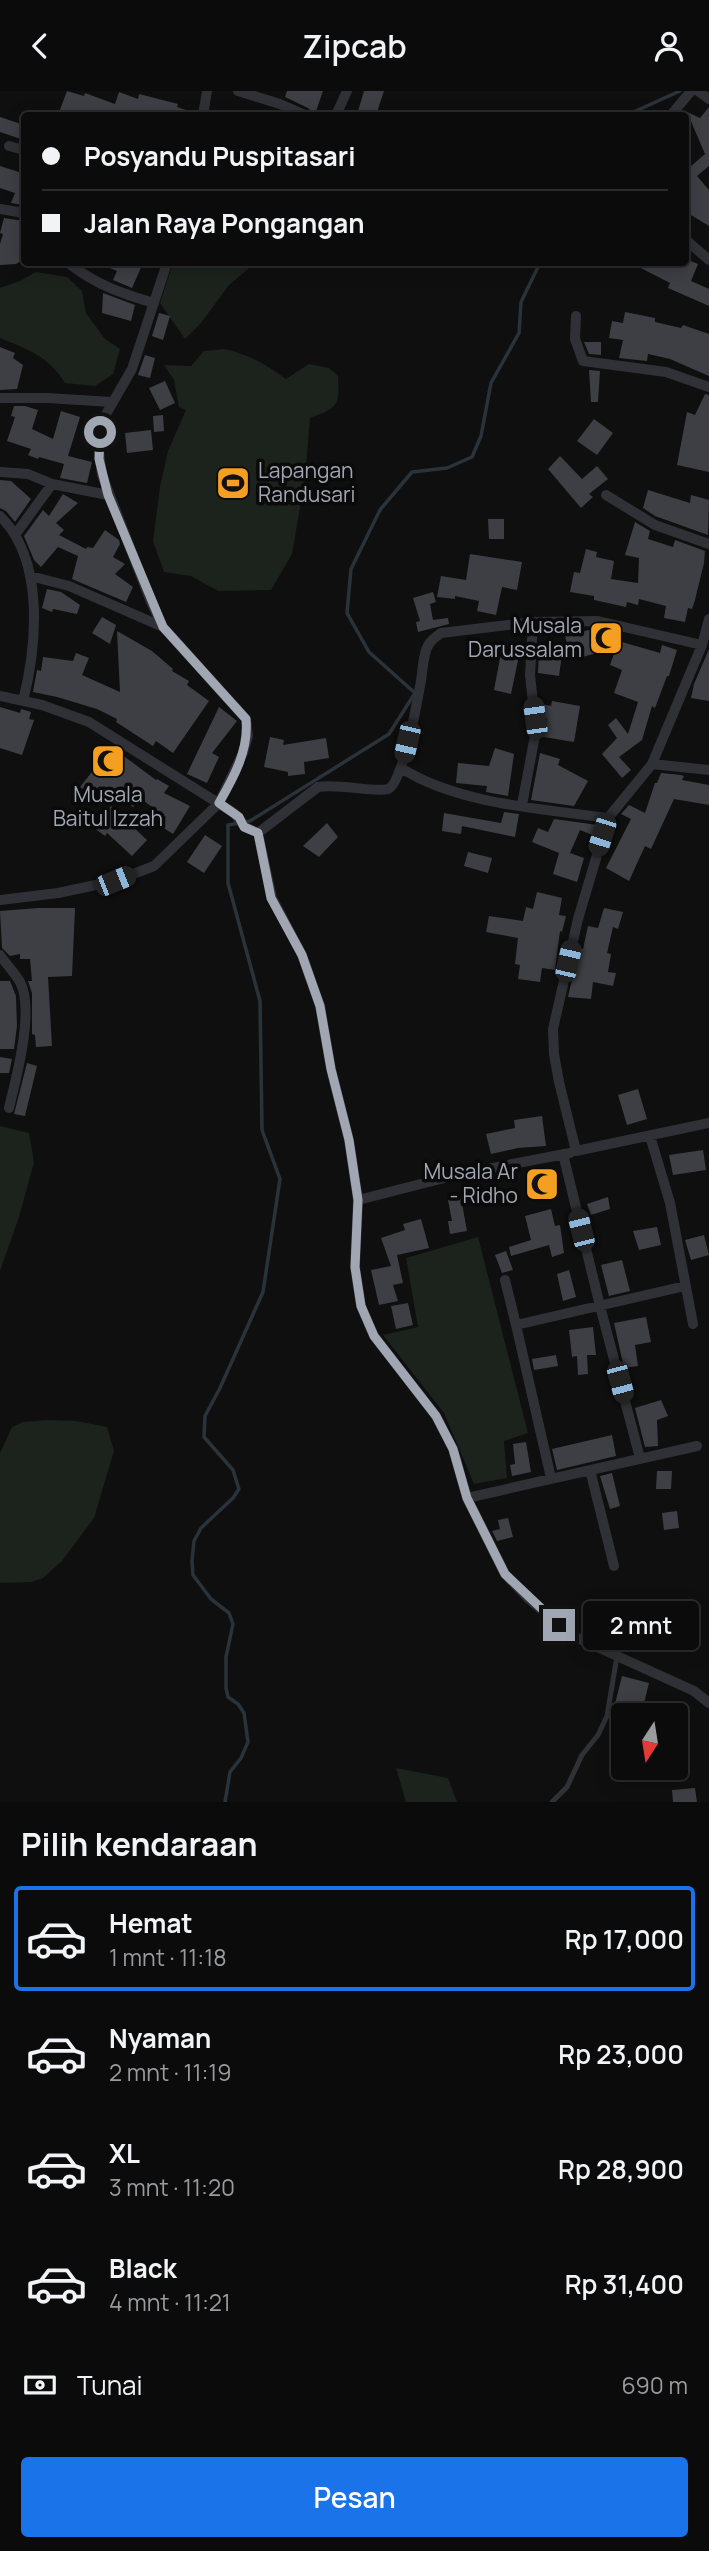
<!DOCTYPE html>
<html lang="id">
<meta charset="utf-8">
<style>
:root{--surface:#0b0b0c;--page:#141415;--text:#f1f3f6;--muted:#9a9b9d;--line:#2b2b2d;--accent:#1a73e8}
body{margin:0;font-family:Manrope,sans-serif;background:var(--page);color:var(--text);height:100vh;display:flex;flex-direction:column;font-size:26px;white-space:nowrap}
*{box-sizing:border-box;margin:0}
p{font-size:23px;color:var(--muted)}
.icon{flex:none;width:38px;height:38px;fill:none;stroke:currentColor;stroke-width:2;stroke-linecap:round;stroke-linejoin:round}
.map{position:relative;height:1711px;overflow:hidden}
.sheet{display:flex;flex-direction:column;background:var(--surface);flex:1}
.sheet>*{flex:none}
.top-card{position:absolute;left:21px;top:21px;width:668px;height:154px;border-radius:7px;box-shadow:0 4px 18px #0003,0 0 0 2px var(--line);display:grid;align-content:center;height:154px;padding:0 21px;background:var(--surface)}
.needle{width:46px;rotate:192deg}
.controls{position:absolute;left:611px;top:1612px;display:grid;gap:14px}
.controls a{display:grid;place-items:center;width:77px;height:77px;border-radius:7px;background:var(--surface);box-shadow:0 4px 18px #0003,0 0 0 2px var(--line);font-size:35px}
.end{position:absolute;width:32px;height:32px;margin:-16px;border:9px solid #a0a7b2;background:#111;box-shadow:0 0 0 4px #111}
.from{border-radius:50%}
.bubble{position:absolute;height:49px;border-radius:7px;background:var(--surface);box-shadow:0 4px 18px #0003,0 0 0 2px var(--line);font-size:23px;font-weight:600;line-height:49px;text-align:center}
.car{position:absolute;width:21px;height:42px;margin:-21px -10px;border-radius:9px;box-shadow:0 0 5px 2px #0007;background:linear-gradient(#222 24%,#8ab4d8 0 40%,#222 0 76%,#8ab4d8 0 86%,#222 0)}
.top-card b{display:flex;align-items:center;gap:24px;height:66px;font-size:26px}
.top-card b+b{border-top:2px solid var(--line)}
.top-card i{width:18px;height:18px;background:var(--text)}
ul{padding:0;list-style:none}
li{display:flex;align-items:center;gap:21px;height:105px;margin:0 14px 10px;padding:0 7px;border:4px solid transparent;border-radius:7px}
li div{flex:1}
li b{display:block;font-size:26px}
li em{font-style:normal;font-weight:600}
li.selected{border-color:var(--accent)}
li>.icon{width:63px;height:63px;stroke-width:1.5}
h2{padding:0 21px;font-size:32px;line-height:84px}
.pay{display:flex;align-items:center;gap:18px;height:77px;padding:0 21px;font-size:26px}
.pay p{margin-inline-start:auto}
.button{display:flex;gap:14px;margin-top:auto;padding:14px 21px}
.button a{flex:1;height:80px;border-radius:7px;background:var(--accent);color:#fff;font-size:28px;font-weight:600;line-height:80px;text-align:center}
header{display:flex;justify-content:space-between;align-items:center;height:91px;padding:0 21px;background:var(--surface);font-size:32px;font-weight:600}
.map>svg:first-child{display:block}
</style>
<header><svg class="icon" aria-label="back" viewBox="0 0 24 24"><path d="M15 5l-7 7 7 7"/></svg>Zipcab<svg class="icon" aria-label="person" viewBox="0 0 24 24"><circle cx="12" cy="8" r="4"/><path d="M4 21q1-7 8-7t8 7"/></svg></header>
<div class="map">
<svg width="709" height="1711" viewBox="0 0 709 1711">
<rect width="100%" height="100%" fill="#0f0f10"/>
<path fill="#1b231c" d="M173,172H255L229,194L201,232L185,248L160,212Z
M36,181L67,186L82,200L86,222L105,248L120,258L113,283L95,295L65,292C48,265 29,259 0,247V197L20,190Z
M225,258C249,264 266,273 286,288L309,273L329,277L338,285C340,316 337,317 310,327L305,388L292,463L271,499L218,500L191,485L164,481L153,450L160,396L168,360L186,319L179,316L174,289L164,274L191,275L204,260Z
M0,1035L29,1042L34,1071L19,1126L0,1180Z
M478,1146L528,1342L504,1350L507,1387L474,1393L444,1322L383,1244L418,1236L406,1167Z
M48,1329L76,1330L107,1336L114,1360L94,1427L62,1470L43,1487L31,1491L0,1492V1362L12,1336L23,1331Z
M396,1677L448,1687L457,1711H406Z"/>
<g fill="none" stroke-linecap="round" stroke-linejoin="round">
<path stroke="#293339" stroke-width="3.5" d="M627,24L680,0
M225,1711L230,1681L241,1667L248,1651L244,1622L238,1613L228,1606L226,1597V1566L233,1533L229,1522L211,1508L193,1484L192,1470L194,1450L201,1437L233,1407L239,1398L233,1379L204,1346L205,1325L220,1297L263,1201L280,1088L262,1039L260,910L228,792V734L250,730L389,643L415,602L369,561L347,522L351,478L380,419L412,381L447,377L472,366L481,345L491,292L519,242L521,211L540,172"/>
</g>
<path fill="#3e3f44" d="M67,0L84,5L85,2L115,13L119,1L138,8L139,3L178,13L177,16L195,22V24H58Z
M287,0H323L315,23L308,17L285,6Z
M364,0H384L376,24L358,20Z
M709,16V75L697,85L709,99V135L686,121V72L690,76L705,63L687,21L700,27Z
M0,26L24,34V49L0,41Z
M0,75L22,82L24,79V114L11,112L15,102L0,97Z
M4,127L24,130V168L16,173L0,174V153L3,143L0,142Z
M686,168L698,173L691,190L709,198V215L668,197L670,192L631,172H686Z
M98,172H143L132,197L113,189L117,180Z
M103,202L135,214L131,230L102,222Z
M625,221L655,227V231L681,237L683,234L709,243V285L670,268L648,263L647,270L619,267L623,249L609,247L612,230L623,232Z
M159,222L170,225L163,249L152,245Z
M584,251H601V264L589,263Z
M0,256L15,262L13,267L23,274L17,298L0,299Z
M145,264L155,267L150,287L138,284Z
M589,279L600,280L598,311H591Z
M165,290L175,312L160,319L149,297Z
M705,303L709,304V381L677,374L687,321L695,324Z
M14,315H25L38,319L32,338L53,348L61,320L80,326L68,365L92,371L87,392L60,387L64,373L39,366L38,368L28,364L31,358L7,350L15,326L11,325Z
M163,324L164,340L154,341L153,325Z
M594,328L613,342L597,364L577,350Z
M151,339L153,359L127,362L125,342Z
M560,365L582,388L597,375L608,388L589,403L593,406L581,417L548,378Z
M0,389L11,390L31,408L15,431L6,420L0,417Z
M648,399L690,412L691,404L709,409L708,444L655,425L643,417Z
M63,403L78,412L56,432L64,439L59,444L86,458L87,456L93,457L105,439L119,449L120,453L113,466L125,473L115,483L133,496L126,511L72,488L78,465L58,456L41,476L34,469L24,445L43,419L49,425Z
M488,428H504V448H489Z
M635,431L650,440L648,448L673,456L675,449L705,460L704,472L695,509L692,518L688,517L685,531L664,527L666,515L639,508L638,514L627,511L626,516L594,509V505L570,501L574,481L580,482L586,458L597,461L596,466L614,470L611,488L638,492L639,467L625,464Z
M470,463L522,471L517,499L502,496L496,524L477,520L479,510L455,505V508L437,506L441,485L466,489Z
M47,498L61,501L80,514L77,523L53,518L52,521L42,517Z
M433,501L436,511L430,513L433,529L448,527L449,533L418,541L416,531L420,530L413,507Z
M102,526L116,534L110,553L92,542Z
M593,538L619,543L615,549L660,562L662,554L677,559L669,585H667L655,617L652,615L642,649L619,666L631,679L622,687L602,663L617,647L608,634L616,627L628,643L638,611L614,602L622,579L610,574L616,557L571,569L565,545Z
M117,540L152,560L173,578L172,580L189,590L187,594L209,610L173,662L156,650L153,655L116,631L117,628L97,618L57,606L33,601L37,579L41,580L43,566L73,570L76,562L89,567L82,584L120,601Z
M503,551L521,555L511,603L494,599Z
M709,558V610L691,607L694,593Z
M539,561L562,564L559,585L538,582Z
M552,610L580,615L574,651L544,646L547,628L543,627L542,613L551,615Z
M0,616L20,622L21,618L31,621L29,628L34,629L22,664L0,657Z
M219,616L237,630L212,662L219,666L207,692L187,683Z
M270,646L284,649L283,654L326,647L329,667L304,671L305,683L288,685V681L264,676Z
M109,654L156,689L157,688L169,695L164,702L190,715L173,743L159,734L166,726L141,708L133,716L104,695L95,707L80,696L95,677L92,675Z
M495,657L514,663L508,705L486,701L487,695L456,692L458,672L489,675Z
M540,662L560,668L558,674L588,690L574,715L531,709Z
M661,682L681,684L684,685L682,689L709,694V714L674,708L651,758L645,755L629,790L606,777L631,728L621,723L629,714L645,722L655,692H657Z
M111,715L147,749L132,765L107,742L105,745L94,737Z
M504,721L519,723L515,746L462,735L461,743L442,740L444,722L501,732Z
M554,728L598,734L595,745L580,739L570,762L584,767L577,791L553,783L559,762L532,751L538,737L548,741Z
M327,732L338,746L319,766L303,755Z
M205,744L222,755L204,782L187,771Z
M468,761L492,767L488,782L464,775Z
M537,801L562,807L559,824L566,825L562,841L560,840L555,879L542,877L540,891L518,888L520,874L515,873L518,847L486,841L489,825L523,830L526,816L533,818Z
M38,817H75L72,885L48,886L52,955L36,956L35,944L32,943V902L28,890H32L30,868H20V863L10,865L2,857L0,820Z
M604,817L623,821L618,838L613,836L607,862L611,863L608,881L616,882L613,895L593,891L591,908L568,906L579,857L583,858L588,835L598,837Z
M0,890H10L16,905L17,935L14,958H0Z
M0,966L12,968L9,982H0Z
M27,972L37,975L25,1025L14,1023Z
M638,998L647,1028L627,1034L618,1004Z
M542,1025L546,1055L518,1057L491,1063L486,1043L515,1037L514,1029Z
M703,1059L706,1079L673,1084L669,1064Z
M541,1078L558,1091L544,1109L527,1096Z
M608,1106L610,1118L591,1124L587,1113Z
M461,1107L467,1140L450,1143L448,1130H452L448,1109Z
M551,1118L555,1135L560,1134L564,1162L552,1166L549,1154L511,1165L509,1156L531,1149L525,1125Z
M421,1128L429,1157L397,1164L403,1192L393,1194L398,1210L379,1214L371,1179L391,1175L381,1147L405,1139L403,1133Z
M657,1136L661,1154L639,1159L633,1140Z
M704,1144L709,1164L691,1169L685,1149Z
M506,1160L513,1179L502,1182L495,1164Z
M622,1169L630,1200L609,1205L601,1174Z
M569,1179L576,1206L563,1210L557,1183Z
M408,1212L413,1234L396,1238L391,1215Z
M646,1226L651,1251L635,1254L638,1275L624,1277L614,1232Z
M593,1236L596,1264H587L588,1283L578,1284L577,1265L572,1266L569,1239Z
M556,1264L558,1275L534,1279L532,1268Z
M661,1309L668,1325L657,1329L658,1355L645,1356L635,1317Z
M612,1344L616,1365L557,1379L552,1358Z
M526,1351L531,1381L512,1385L510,1374L515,1373L513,1353Z
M657,1380H672L671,1398H656Z
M612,1382L620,1415L610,1418L600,1385Z
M677,1420L679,1437L664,1439L662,1422Z
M508,1427L513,1446L497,1450L492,1440L500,1438L498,1429Z
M622,1585L649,1592L641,1624L614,1617Z
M695,1697L697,1711H673L672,1699Z"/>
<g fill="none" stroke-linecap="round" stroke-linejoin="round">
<path stroke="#303136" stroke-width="5" d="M552,1711L567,1696L582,1664L598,1644L607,1625L617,1565"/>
<path stroke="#303136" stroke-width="10" d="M238,0L280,13L305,24
M698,0L709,8
M203,24L207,0
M336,24L347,0
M671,24L691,0
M9,55L24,59
M0,118L24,122
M686,149L709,169
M71,174C97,194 123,203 154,212
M576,225L575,248L583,270L666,281L709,296
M0,307H47L112,311
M0,381L28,383L52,393L108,404
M606,404L655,434L709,453
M0,425C45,469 37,554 23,610
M15,444L52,393
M30,485L69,495L163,536
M709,528L702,554L652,673L608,727L578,828L553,938L554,963L559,991L576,1060L709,1032
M0,605L42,614L89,631L234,722L245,736L258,742
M652,673L709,679
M401,677C457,713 543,718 608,727
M522,714L536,639L530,584L533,531
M258,742L272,807L302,864L320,915L331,978L349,1049L358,1109L355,1176L361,1215L374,1245L436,1325L453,1358L467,1407L505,1483L528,1507L571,1544L694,1600L709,1612
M258,742L318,696C338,692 374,702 388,698C402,694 417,612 420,595C423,583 422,564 429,553C432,548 437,545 441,542L533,531L598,530L702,554
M0,809L58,802L115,790L154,775L219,712L243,662L248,645L246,628L163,536L151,511L102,384L98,353L102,330L132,278L167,172
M0,864C6,873 15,882 20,891C35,919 16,987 9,1017
M650,1045L670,1112L693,1233
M563,1063L600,1215L640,1367
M358,1109L456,1084L570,1062
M505,1189L516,1234
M590,1379L614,1475
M551,1387L516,1234L685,1195
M467,1407L697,1355"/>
</g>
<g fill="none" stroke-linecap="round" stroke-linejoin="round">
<path stroke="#a0a7b2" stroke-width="9" d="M100,341L99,368L108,404L163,536L246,628C249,659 234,686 219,712L239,726L244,736L258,742L271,807L302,864L320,915L331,978L349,1049L358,1109L355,1176L361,1215L374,1245L436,1325L453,1358L467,1407L505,1483L559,1534"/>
</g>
<defs>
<g id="stadium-square" transform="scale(1.75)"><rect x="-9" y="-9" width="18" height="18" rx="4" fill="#f59f22" stroke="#0a0a0b"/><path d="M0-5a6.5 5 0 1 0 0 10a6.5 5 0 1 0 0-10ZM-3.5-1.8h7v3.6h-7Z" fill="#111"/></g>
<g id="mosque-square" transform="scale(1.75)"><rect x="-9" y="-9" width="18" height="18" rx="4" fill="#f59f22" stroke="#0a0a0b"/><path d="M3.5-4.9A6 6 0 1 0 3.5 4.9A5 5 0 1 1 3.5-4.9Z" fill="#111"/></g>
</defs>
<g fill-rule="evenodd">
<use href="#stadium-square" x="233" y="392"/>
<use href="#mosque-square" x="606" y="547"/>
<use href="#mosque-square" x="108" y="670"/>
<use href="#mosque-square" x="542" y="1093"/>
</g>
<g text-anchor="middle" stroke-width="7" stroke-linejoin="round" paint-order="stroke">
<g font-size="21" fill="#a0a7b2" stroke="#0a0a0b" text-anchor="end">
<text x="258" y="387" text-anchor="start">Lapangan<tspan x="258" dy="24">Randusari</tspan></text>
<text x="582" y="542">Musala<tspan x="582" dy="24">Darussalam</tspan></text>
<text x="108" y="711" text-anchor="middle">Musala<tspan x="108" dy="24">Baitul Izzah</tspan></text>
<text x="518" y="1088">Musala Ar<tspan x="518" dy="24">- Ridho</tspan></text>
</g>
</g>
</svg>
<div class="controls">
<a><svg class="needle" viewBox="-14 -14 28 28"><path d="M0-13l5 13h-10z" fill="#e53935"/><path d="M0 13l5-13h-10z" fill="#9a9b9d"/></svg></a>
</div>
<i class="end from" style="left:100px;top:341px"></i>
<i class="end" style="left:559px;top:1534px"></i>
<div class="bubble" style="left:583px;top:1510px;width:116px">2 mnt</div>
<i class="car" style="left:535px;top:627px;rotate:352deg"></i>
<i class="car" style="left:407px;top:651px;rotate:193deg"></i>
<i class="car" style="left:602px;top:744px;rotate:198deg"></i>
<i class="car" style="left:115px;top:790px;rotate:68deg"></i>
<i class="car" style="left:568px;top:870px;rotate:13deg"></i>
<i class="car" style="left:581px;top:1139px;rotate:346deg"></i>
<i class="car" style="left:620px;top:1291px;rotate:165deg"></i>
<div class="top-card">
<b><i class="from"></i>Posyandu Puspitasari</b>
<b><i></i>Jalan Raya Pongangan</b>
</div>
</div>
<section class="sheet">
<h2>Pilih kendaraan</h2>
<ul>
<li class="selected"><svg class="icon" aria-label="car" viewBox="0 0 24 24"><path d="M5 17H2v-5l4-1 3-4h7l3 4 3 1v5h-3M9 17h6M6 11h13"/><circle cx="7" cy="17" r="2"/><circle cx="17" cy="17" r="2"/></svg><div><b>Hemat</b><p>1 mnt · 11:18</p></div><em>Rp 17,000</em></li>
<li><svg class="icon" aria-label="car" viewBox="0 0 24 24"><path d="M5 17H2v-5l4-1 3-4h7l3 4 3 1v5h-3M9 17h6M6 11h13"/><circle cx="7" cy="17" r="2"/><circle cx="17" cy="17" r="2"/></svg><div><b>Nyaman</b><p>2 mnt · 11:19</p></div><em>Rp 23,000</em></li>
<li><svg class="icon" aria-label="car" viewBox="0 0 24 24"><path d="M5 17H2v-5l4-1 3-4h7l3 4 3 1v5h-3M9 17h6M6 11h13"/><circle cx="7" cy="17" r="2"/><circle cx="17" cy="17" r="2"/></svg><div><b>XL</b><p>3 mnt · 11:20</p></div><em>Rp 28,900</em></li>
<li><svg class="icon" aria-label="car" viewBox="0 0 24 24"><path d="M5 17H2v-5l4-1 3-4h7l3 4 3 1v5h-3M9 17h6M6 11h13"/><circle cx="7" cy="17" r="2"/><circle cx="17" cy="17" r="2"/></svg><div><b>Black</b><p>4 mnt · 11:21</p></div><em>Rp 31,400</em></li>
</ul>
<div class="pay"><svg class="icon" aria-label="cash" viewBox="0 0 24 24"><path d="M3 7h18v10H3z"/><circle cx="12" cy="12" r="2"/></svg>Tunai<p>690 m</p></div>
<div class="button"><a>Pesan</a></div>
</section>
